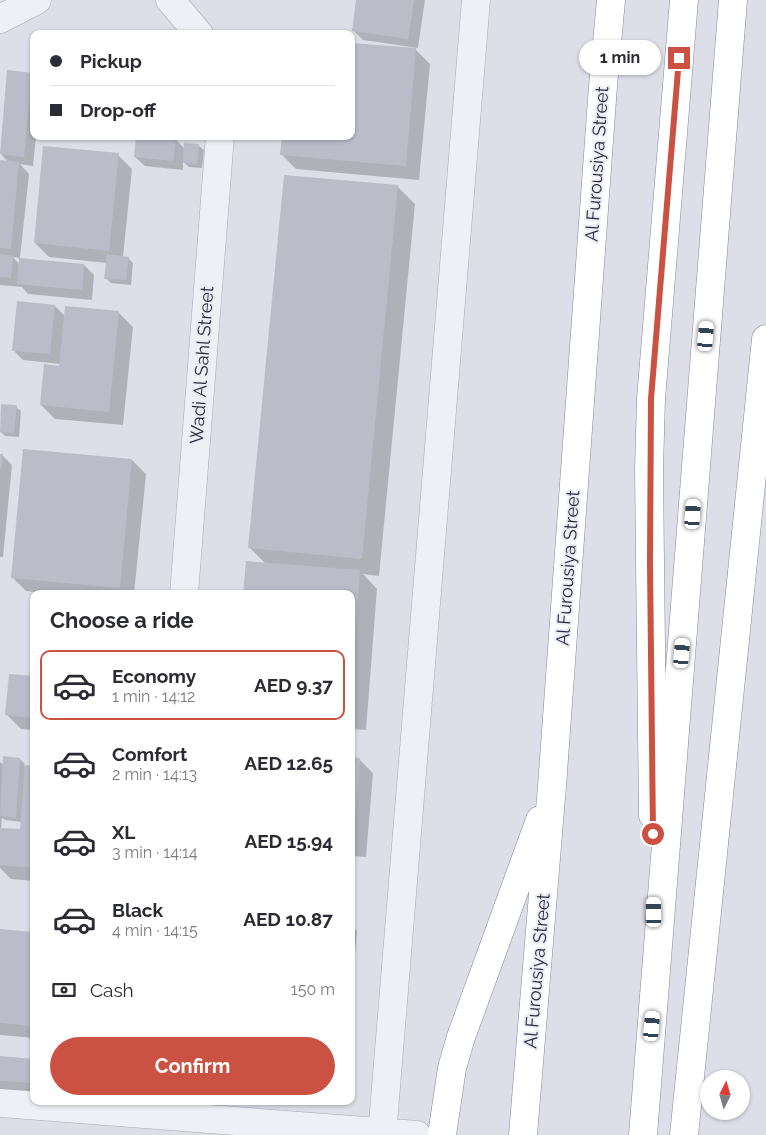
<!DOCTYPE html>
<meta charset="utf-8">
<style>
:root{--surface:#fff;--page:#f2f2f3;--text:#2b2b33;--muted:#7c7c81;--line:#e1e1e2;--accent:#cb5242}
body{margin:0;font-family:Raleway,sans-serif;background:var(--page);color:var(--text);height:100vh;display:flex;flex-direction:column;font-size:19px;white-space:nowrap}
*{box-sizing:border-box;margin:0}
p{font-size:16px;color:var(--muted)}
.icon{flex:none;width:28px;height:28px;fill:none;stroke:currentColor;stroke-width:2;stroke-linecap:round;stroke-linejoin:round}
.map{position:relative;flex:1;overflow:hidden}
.sheet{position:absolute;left:30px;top:590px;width:325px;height:515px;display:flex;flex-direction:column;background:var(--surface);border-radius:10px;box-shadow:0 1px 4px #0004}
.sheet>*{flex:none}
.banner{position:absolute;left:30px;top:30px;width:325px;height:110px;border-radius:10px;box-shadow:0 1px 4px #0004;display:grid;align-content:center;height:110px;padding:0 20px;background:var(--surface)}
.needle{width:32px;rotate:5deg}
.buttons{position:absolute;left:700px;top:1070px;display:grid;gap:10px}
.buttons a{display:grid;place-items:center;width:50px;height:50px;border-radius:50%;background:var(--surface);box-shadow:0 1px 4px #0004;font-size:25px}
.end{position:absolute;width:22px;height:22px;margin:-11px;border:6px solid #cb5242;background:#fff;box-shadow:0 0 0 2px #fff}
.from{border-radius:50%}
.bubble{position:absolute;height:35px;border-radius:18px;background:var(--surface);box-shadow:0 1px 4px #0004;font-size:16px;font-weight:700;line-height:35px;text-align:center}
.car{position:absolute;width:15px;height:30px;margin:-15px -8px;border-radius:6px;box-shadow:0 0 4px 1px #0007;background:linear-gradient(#fff 24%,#345 0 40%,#fff 0 76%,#345 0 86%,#fff 0)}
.banner b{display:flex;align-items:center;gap:18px;height:48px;font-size:19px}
.banner b+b{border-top:1px solid var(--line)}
.banner i{width:12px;height:12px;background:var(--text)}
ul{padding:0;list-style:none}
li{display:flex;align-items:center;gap:15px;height:70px;margin:0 10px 8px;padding:0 10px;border:2px solid transparent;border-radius:10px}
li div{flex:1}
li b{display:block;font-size:19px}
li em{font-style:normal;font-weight:700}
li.active{border-color:var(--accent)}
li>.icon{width:45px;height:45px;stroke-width:1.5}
h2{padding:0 20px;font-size:22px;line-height:60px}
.pay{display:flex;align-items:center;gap:12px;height:55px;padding:0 20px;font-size:19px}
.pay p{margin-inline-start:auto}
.primary-button{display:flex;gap:10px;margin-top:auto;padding:10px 20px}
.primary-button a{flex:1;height:58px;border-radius:30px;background:var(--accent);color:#fff;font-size:20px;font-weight:700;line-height:58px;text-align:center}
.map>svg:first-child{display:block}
</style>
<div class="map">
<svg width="766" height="1135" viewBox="0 0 766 1135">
<rect width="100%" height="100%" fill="#dddee7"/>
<path fill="#0003" fill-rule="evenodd" d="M358,0H425L418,48L363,40L353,30Z
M414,48L430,64L419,180L296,169L281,154L351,136Z
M31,74L34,76V136H36L33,166L20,164L29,174L20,258L13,257L20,265H84L94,275L92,300L28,294L22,287L0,285V162L9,163L0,153Z
M172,136L185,149L186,144L199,146L204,150L202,168L189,167L183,162V170L145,166L135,157Z
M118,155L132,169L123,257L128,258L133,263L131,285L111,283L106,278L107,263L49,257L35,243Z
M397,186L415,204L379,576L363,574L377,589L366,730L351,729V594L266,564L249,547Z
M55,306L65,316L119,313L133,327L123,425L55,419L41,405L60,364L23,360L13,350Z
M16,407L21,411L19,437L5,436L0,431Z
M0,455H2L12,465L3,557H0Z
M132,460L146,474L134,594H52L26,591L12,577Z
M34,677V730L21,729L7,715Z
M351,758L359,759L373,773L366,857L351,856Z
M20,759L25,764L24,766L34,767V881L11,879L0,868V762L4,766ZM2,818L5,820L22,822L21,831L1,829Z
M351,925L357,931L351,999Z
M0,930L34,933V1038L0,1035Z
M0,1057L34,1060V1092L0,1089Z"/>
<path fill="#babcc9" d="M356,0H414L408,39L352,31Z
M351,43L416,48L406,166L280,155L282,136H351Z
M7,70L32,73L24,157L0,154Z
M136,136H174L176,138L173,161L134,157Z
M184,143L199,144L197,164L183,163Z
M43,146L119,153L109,251L34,243Z
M0,160L19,162L11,249L0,248Z
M284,175L398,185L362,559L248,548Z
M0,254L13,256L11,278L0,277Z
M107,254L129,257L126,280L104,279Z
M19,258L84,264L82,290L17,284Z
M17,301L55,305L50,354L12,351Z
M65,306L119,311L109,412L40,405L44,364L59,366Z
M1,404L17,405L14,433L0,432Z
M23,449L132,459L120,588L11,578Z
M0,454H3L1,469H0Z
M246,561L360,570L353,666H351V594H243Z
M9,674L34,676V718L5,715Z
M3,756L20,758L16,818L0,816Z
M351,757L360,758L353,843H351Z
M25,765L34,766V868L0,865V828L20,829Z
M32,883H34V896H31Z
M0,929L34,932V1026L0,1023Z
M0,1056L34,1059V1083L0,1081Z"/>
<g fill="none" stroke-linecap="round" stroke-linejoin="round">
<g stroke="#a6a8b4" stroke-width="29">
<path id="minor" d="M170,0L199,34
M0,19L37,0
M184,594L220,136
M0,1103L417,1135
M382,1135L476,0"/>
</g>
<g stroke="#84889d" stroke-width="29">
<path id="trunk" d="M653,815L650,563L649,468L651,399L684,0
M442,1135L452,1068L461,1037L540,820
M523,1135L552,786L603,86L611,0
M643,1135L733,0
M684,1135L766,339"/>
</g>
<use href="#minor" stroke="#eff0f5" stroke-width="28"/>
<use href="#trunk" stroke="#fff" stroke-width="28"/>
</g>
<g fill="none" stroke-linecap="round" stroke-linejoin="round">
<path stroke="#cb5242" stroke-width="6" d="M653,834L650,563L651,399L679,58"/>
</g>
<g text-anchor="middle" stroke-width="4" stroke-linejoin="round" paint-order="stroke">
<g font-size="18" fill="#27293d" stroke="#ecedf4">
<text transform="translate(597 164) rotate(-86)" y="6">Al Furousiya Street</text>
<text transform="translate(202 365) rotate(-86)" y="6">Wadi Al Sahl Street</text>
<text transform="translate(568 568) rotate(-86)" y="6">Al Furousiya Street</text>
<text transform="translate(537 971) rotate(-85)" y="6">Al Furousiya Street</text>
</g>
</g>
</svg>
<div class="buttons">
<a><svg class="needle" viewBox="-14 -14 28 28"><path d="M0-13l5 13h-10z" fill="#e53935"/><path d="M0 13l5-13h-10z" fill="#7c7c81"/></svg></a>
</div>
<i class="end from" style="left:653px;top:834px"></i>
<i class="end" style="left:679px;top:58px"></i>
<div class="bubble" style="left:579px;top:40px;width:82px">1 min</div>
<i class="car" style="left:706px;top:336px;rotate:5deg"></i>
<i class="car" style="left:693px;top:514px;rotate:4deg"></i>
<i class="car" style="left:682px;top:653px;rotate:5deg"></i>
<i class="car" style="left:654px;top:912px;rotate:359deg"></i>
<i class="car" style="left:652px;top:1026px;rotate:5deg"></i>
<div class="banner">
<b><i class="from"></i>Pickup</b>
<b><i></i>Drop-off</b>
</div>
<section class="sheet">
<h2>Choose a ride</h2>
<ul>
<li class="active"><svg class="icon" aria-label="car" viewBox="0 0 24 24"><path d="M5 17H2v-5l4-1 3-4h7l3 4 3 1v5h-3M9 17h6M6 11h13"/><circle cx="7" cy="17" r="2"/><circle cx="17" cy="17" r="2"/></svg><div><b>Economy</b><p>1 min · 14:12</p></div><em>AED 9.37</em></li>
<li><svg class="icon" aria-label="car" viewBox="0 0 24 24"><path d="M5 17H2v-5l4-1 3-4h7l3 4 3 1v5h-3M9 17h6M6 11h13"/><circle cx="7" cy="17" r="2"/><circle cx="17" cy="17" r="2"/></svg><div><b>Comfort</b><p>2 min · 14:13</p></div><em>AED 12.65</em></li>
<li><svg class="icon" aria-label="car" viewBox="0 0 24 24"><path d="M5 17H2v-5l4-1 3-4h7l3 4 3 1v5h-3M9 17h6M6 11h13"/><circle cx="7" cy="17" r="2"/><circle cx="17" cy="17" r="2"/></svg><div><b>XL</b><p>3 min · 14:14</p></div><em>AED 15.94</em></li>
<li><svg class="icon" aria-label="car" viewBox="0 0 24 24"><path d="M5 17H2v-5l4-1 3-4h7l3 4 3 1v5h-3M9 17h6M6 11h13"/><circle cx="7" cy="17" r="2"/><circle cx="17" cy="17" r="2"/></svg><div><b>Black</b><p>4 min · 14:15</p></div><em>AED 10.87</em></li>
</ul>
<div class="pay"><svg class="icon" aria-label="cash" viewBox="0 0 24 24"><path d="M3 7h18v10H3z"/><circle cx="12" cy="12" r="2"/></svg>Cash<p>150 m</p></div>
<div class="primary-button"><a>Confirm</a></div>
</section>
</div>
